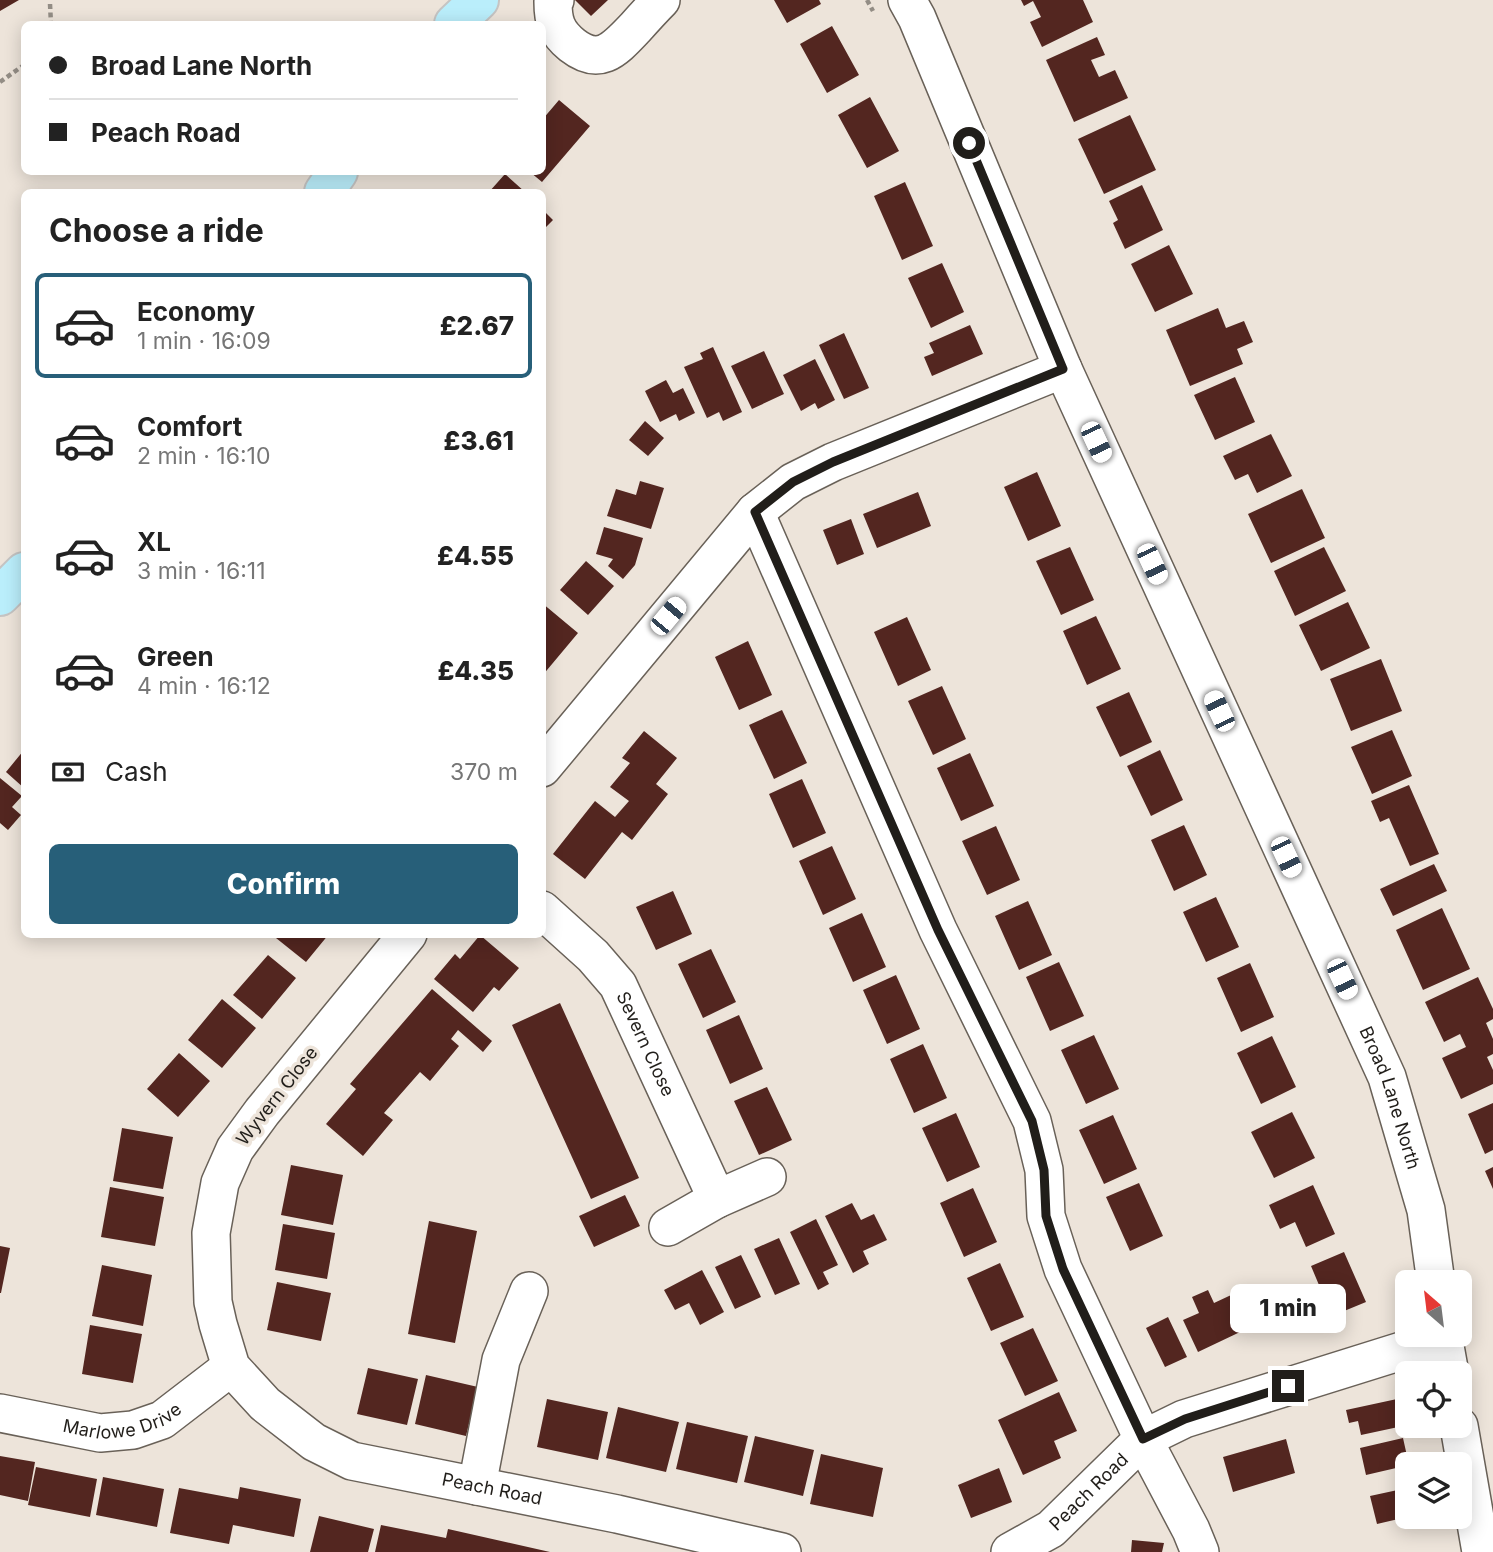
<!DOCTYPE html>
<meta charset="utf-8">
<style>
:root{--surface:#fff;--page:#f2f2f2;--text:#222;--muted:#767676;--line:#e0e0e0;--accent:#275f79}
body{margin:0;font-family:Inter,sans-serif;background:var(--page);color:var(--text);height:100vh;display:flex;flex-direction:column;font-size:26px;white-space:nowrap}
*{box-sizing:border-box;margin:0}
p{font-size:23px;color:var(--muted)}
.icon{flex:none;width:38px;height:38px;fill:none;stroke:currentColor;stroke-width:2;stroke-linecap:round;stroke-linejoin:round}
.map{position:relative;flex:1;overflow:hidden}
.sheet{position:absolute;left:21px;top:189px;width:525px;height:749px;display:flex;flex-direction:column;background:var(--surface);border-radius:10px;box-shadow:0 4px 18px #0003}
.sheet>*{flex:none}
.banner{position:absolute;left:21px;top:21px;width:525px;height:154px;border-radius:10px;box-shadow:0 4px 18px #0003;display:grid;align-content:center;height:154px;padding:0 28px;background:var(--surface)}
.needle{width:46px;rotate:332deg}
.fabs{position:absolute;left:1395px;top:1270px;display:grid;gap:14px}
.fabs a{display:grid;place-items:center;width:77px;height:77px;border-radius:10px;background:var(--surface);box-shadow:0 4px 18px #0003;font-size:35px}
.end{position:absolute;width:32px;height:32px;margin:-16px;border:9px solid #211e1a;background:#fff;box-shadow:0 0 0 4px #fff}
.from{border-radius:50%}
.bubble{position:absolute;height:49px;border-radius:10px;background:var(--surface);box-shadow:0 4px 18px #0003;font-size:23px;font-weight:800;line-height:49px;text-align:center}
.car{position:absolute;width:21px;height:42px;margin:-21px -10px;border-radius:9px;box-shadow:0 0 5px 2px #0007;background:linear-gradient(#fff 24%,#345 0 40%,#fff 0 76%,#345 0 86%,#fff 0)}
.banner b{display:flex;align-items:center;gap:24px;height:66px;font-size:26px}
.banner b+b{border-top:2px solid var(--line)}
.banner i{width:18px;height:18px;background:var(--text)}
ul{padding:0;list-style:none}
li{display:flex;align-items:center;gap:21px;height:105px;margin:0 14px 10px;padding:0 14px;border:4px solid transparent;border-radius:10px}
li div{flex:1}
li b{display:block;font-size:26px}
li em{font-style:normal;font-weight:800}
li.current{border-color:var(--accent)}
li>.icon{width:63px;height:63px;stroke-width:1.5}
h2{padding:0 28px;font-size:32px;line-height:84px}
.pay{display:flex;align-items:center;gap:18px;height:77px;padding:0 28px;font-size:26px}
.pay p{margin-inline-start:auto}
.action{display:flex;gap:14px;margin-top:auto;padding:14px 28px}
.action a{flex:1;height:80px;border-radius:10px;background:var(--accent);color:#fff;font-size:28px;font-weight:800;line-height:80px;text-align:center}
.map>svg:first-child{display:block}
</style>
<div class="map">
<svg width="1493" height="1552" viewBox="0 0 1493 1552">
<rect width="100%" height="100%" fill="#ede4da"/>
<path fill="#532620" d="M0,0H19L0,11Z
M575,0H608L591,16Z
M774,0H819L821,4L787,23Z
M1021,0H1083L1093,22L1042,47L1030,22L1041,17L1033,1L1024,6Z
M832,26L859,75L827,93L800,44Z
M1097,37L1105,55L1091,60L1099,77L1115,70L1128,98L1074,122L1046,60Z
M870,97L899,151L867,168L838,115Z
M559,100L590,126L542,182L530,172H542V120Z
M1130,115L1156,170L1104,194L1078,139Z
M505,174L525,192H489Z
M905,182L933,246L902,260L874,196Z
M1142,185L1163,230L1125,249L1113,223L1118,220L1109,201Z
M542,209L553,220L542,231Z
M1169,245L1193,294L1155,312L1131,264Z
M942,263L964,312L931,328L908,278Z
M1218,308L1226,328L1244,321L1253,342L1237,349L1243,364L1190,386L1166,330Z
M970,325L983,354L932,376L924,357L934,353L929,343Z
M844,333L869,388L844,399L819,345Z
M713,347L742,412L723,421L719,412L707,418L684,367L703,359L700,353Z
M764,351L784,394L752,409L731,366Z
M815,359L835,400L818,409L815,403L801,411L783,375Z
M1235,377L1255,422L1215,440L1194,395Z
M666,380L673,393L683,388L695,413L679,421L676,414L660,422L645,391Z
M645,421L664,438L648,456L629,440Z
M1271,434L1292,476L1257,493L1248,474L1235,480L1223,456Z
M1037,472L1061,526L1028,541L1004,487Z
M640,481L664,488L651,529L607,516L616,489L636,495Z
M1302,489L1325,538L1271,563L1248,514Z
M918,492L931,526L877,548L863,514Z
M851,519L864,554L837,565L823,530Z
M604,527L643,538L635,565L623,579L608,566L613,559L596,554Z
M1070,547L1094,600L1061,615L1036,561Z
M1324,547L1346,591L1295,616L1274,571Z
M586,561L614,586L588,615L560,590Z
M1348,602L1370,648L1321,671L1299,625Z
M542,603L578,633L542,676Z
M1096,616L1121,669L1087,685L1063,631Z
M907,617L931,670L898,686L874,632Z
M748,641L772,695L739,710L715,657Z
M1381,659L1402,711L1351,731L1330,679Z
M942,686L966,739L933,755L908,701Z
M1129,692L1152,742L1120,757L1096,707Z
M782,710L807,763L774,779L749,725Z
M1392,730L1412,776L1372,794L1351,747Z
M644,731L677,758L656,784L668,794L632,840L622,832L585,879L553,854L595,801L615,817L629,801L610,787L630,763L622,758Z
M24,750V788L6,772Z
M1160,750L1183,800L1151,816L1127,766Z
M970,753L994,806L961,821L937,768Z
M0,778L22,796L12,807L21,815L8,830L0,823Z
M802,779L826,833L793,848L769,794Z
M1409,785L1439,854L1410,866L1389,818L1380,822L1371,801Z
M1184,825L1207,875L1174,891L1151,840Z
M996,826L1020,880L987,895L962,841Z
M832,846L856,899L823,915L799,861Z
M1434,864L1447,891L1393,916L1380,889Z
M673,891L692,934L656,950L636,907Z
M1216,897L1239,947L1206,962L1183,912Z
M1028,901L1052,955L1019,970L995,916Z
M1442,908L1470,969L1423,990L1396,930Z
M862,913L886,967L853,982L829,928Z
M279,934H329L306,962L276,938Z
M480,935L519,968L499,991L494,987L473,1012L434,979L455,954L460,959Z
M711,949L736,1002L703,1018L678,964Z
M268,955L296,978L262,1019L233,995Z
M1059,962L1084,1016L1050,1031L1026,977Z
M1250,963L1274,1017L1241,1032L1217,978Z
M896,975L920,1029L887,1044L863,990Z
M1478,977L1493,1009V1019L1486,1023L1493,1039V1054L1487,1057L1493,1070V1084L1461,1099L1442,1058L1466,1047L1460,1034L1444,1042L1425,1002Z
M432,989L492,1041L483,1052L458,1030L451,1039L459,1046L430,1081L420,1072L384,1113L393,1120L363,1156L326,1124L356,1089L350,1084Z
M222,999L256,1028L222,1068L188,1040Z
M560,1003L639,1178L591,1199L512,1025Z
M739,1015L763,1069L730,1084L706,1030Z
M1094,1035L1119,1089L1086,1104L1061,1050Z
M1272,1036L1296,1087L1261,1104L1237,1053Z
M923,1044L947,1098L914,1113L890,1059Z
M179,1053L210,1081L178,1117L147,1089Z
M767,1087L792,1140L759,1155L734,1101Z
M1493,1103V1150L1485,1154L1468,1114Z
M1292,1112L1315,1158L1274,1178L1251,1132Z
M956,1113L980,1167L947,1182L922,1128Z
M1113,1115L1137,1169L1104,1184L1079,1130Z
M122,1128L173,1137L163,1189L113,1181Z
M291,1165L343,1175L333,1225L281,1215Z
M1493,1167V1189L1485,1171Z
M1139,1183L1163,1236L1130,1251L1106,1197Z
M1313,1185L1335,1234L1306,1247L1295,1222L1280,1229L1269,1205Z
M110,1187L164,1197L155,1246L101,1237Z
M973,1188L997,1242L964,1257L940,1203Z
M625,1195L640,1226L594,1247L579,1216Z
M852,1203L861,1220L874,1214L887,1240L863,1251L869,1264L853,1273L825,1216Z
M816,1219L838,1265L823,1272L829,1284L818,1290L790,1232Z
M429,1221L477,1231L455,1343L408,1334Z
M283,1224L335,1233L327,1279L275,1270Z
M779,1238L800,1284L775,1295L754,1249Z
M0,1246L10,1248L1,1293H0Z
M1344,1252L1366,1302L1332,1316L1311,1266Z
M741,1255L761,1297L735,1309L715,1267Z
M1000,1263L1024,1317L991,1331L967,1278Z
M102,1265L152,1275L143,1326L92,1316Z
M702,1270L724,1312L700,1325L689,1303L675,1310L664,1290Z
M277,1282L331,1293L321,1341L267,1330Z
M1244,1289L1259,1323L1198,1352L1183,1320L1199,1313L1192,1297L1208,1290L1214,1303Z
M1168,1317L1187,1357L1165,1367L1146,1328Z
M90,1325L142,1334L133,1383L82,1374Z
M1033,1328L1058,1381L1025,1396L1000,1343Z
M368,1368L418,1379L407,1425L357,1414Z
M426,1375L478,1387L466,1436L415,1424Z
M1059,1392L1077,1431L1054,1441L1061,1458L1023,1475L998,1420Z
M547,1399L608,1412L598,1460L537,1447Z
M1397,1399L1403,1426L1361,1435L1358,1421L1349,1423L1346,1410Z
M618,1407L679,1422L666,1472L606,1458Z
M687,1422L748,1436L737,1483L676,1469Z
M755,1436L814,1450L803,1496L744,1482Z
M1403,1438L1409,1465L1366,1475L1360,1448Z
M1286,1439L1295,1473L1233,1492L1223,1457Z
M821,1454L883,1468L873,1517L810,1504Z
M0,1456L35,1462L28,1501L0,1495Z
M36,1467L97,1479L90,1517L28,1505Z
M999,1468L1012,1502L971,1518L958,1485Z
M103,1477L164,1489L157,1527L96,1515Z
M240,1487L301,1499L294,1537L233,1525L229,1544L170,1533L179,1488L238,1499Z
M1407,1488V1517L1377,1524L1370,1496Z
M319,1516L374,1529L368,1552H310Z
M381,1525L446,1538L448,1529L550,1552H375Z
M1132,1540L1164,1543L1162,1552H1131Z"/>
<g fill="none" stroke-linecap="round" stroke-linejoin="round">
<g stroke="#696158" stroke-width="40">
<g id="minor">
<path d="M555,0L553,2C553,21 556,32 572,45C600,67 615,49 635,28C643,19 652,9 661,0"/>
<path id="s1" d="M907,0L917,18L1063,369L1387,1077L1426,1210L1436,1283"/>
<path d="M755,512L938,930L1032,1121L1044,1170L1046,1216L1063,1269L1143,1439L1191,1530L1200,1552"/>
<path d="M542,768L755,512L793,482L833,462L1063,369"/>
<path id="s2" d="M542,910L593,956L618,985L717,1199"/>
<path id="s3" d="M408,934L262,1112L235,1149L220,1183L211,1233L213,1302L218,1324L231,1367L265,1404L314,1442L352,1461L617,1514L782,1552"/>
<path d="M668,1227L717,1199L767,1177"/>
<path d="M1443,1335L1450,1374"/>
<path id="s4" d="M0,1413L100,1433L133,1430L162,1420L231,1367"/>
<path d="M1459,1426L1481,1552"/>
<path d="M477,1486L501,1360L529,1291"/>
<path id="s5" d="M1010,1552L1051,1529L1143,1439L1184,1419L1443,1338"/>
</g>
</g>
<g stroke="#c5c4c3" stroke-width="42">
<path id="major" d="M454,24L479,0
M324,192L338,172
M0,596L24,572"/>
</g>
<path stroke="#938d85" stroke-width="4.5" stroke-dasharray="5 3.5" stroke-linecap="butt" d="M867,0L873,11
M50,4L51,24
M0,82L24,65"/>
<use href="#minor" stroke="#fff" stroke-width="37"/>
<use href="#major" stroke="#baeefb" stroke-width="38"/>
</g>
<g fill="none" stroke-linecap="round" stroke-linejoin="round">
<path stroke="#211e1a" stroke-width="9" d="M969,143L1063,369L833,462L793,482L755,512L938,930L1032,1121L1044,1170L1046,1216L1063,1269L1143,1439L1185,1419L1288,1386"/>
</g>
<g text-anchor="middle" stroke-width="7" stroke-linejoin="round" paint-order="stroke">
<g font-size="18" fill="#211e1a" stroke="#ede4da">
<text dy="6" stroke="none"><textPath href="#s2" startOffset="172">Severn Close</textPath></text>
<text transform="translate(277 1096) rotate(-52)" y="6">Wyvern Close</text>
<text dy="6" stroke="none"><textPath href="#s1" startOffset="1200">Broad Lane North</textPath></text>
<text dy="6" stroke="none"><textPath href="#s4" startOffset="126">Marlowe Drive</textPath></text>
<text dy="6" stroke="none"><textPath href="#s3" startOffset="798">Peach Road</textPath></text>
<text dy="6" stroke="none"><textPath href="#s5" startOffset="100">Peach Road</textPath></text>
</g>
</g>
</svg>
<div class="fabs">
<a><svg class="needle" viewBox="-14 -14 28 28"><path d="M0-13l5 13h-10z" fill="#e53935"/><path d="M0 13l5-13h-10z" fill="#767676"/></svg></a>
<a><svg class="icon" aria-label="locate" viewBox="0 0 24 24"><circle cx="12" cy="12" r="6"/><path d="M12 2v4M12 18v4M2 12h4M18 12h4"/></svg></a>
<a><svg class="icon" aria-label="layers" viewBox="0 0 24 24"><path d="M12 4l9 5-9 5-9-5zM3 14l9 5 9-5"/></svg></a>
</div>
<i class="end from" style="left:969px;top:143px"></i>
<i class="end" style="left:1288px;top:1386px"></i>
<div class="bubble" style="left:1230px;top:1284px;width:116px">1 min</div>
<i class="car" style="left:1096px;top:442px;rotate:155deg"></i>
<i class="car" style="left:1152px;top:564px;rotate:155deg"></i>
<i class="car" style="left:668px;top:616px;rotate:40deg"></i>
<i class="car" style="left:1219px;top:711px;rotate:335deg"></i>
<i class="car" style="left:1286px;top:857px;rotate:155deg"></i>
<i class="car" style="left:1342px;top:979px;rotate:155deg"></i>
<div class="banner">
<b><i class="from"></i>Broad Lane North</b>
<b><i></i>Peach Road</b>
</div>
<section class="sheet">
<h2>Choose a ride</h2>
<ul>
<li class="current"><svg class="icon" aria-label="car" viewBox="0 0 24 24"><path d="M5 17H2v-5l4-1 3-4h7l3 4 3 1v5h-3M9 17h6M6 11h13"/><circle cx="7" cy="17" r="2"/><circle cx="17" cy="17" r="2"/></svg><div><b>Economy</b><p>1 min · 16:09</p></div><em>£2.67</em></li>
<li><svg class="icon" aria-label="car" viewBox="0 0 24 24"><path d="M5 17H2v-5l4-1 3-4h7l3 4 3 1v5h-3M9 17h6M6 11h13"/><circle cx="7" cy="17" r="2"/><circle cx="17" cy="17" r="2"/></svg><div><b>Comfort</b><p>2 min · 16:10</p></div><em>£3.61</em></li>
<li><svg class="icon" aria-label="car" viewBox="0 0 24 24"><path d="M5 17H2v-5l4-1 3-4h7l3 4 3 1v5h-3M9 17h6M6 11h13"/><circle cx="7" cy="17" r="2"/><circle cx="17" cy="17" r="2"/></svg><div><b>XL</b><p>3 min · 16:11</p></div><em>£4.55</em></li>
<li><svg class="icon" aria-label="car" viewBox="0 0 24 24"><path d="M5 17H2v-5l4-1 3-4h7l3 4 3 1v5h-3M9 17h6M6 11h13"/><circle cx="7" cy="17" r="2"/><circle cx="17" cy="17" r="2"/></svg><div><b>Green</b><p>4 min · 16:12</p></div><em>£4.35</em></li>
</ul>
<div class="pay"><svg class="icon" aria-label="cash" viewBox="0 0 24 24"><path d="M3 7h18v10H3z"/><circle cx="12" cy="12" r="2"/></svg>Cash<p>370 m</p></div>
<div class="action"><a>Confirm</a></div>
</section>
</div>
